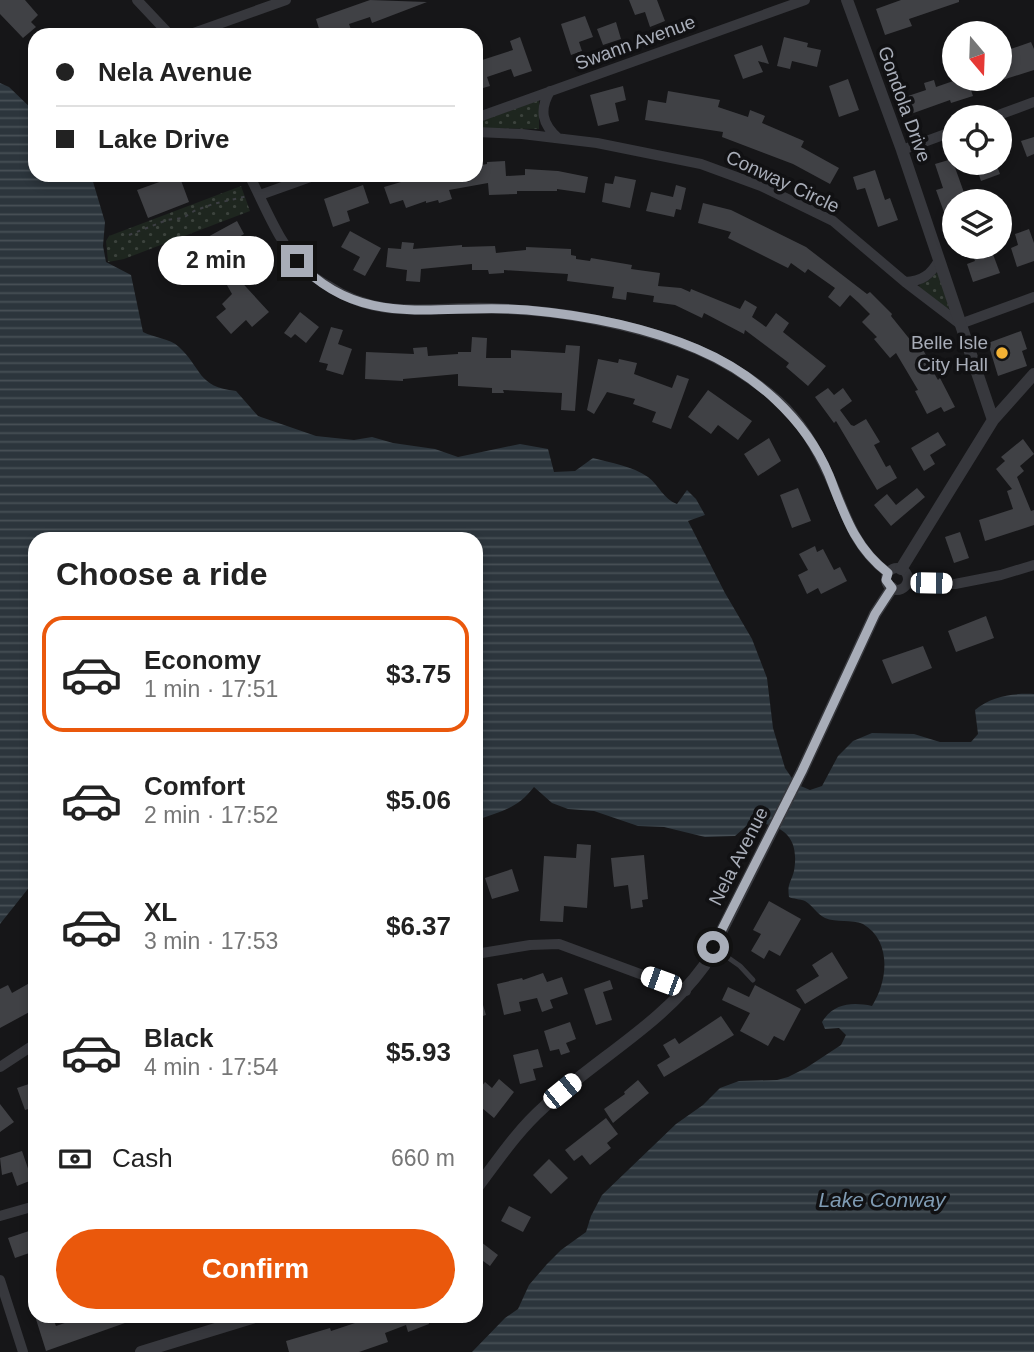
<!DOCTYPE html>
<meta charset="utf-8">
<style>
:root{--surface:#fff;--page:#f2f2f2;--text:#222;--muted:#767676;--line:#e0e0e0;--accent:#ea580c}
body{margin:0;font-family:Helvetica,sans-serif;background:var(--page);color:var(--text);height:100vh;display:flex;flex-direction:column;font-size:26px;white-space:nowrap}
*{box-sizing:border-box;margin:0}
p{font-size:23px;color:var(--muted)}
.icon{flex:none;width:38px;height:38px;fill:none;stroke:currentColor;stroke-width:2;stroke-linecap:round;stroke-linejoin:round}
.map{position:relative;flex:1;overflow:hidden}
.drawer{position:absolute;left:28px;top:532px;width:455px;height:791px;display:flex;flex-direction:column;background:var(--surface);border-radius:21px;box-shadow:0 4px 10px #0003}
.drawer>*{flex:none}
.hud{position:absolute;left:28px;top:28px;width:455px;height:154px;border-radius:21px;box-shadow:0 4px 10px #0003;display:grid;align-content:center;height:154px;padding:0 28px;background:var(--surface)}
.needle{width:46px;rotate:161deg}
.tools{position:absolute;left:942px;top:21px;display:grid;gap:14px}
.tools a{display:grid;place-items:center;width:70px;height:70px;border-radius:50%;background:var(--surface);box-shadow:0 4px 10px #0003;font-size:35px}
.end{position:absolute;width:32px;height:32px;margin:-16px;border:9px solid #a8adb8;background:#111;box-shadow:0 0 0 4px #111}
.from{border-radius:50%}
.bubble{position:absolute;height:49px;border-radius:24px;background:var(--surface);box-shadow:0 4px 10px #0003;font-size:23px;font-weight:600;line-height:49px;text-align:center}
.car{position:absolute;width:21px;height:42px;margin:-21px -10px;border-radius:9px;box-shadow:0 0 5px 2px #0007;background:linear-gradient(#fff 24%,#345 0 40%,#fff 0 76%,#345 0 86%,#fff 0)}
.hud b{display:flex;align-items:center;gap:24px;height:66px;font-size:26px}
.hud b+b{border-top:2px solid var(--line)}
.hud i{width:18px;height:18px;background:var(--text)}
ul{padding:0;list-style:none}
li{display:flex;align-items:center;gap:21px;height:116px;margin:0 14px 10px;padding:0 14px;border:4px solid transparent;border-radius:21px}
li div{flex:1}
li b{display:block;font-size:26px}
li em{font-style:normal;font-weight:600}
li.selected{border-color:var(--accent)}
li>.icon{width:63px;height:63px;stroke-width:1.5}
h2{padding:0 28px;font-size:32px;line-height:84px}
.pay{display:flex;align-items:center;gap:18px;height:77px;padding:0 28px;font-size:26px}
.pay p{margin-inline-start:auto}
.cta{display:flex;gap:14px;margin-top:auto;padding:14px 28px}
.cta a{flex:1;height:80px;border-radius:42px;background:var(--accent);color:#fff;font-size:28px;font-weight:600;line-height:80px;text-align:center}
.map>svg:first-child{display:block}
</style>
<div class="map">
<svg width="1034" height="1352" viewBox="0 0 1034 1352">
<defs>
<pattern id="green-dots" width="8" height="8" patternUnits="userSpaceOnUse" patternTransform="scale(1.75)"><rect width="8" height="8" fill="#1e261f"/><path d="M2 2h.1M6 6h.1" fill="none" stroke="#3c433d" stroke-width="1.8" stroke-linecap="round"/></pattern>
<pattern id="water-rules" width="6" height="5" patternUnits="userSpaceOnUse" patternTransform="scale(1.75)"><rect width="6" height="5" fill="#2c353c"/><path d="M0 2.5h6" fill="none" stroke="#485056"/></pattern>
</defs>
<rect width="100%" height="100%" fill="#161618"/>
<path fill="url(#green-dots)" d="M539,100V129L476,128V123Z
M241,186L250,211L124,259L108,262L106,241L109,236Z
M936,273L940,275L950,313L919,287L920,284L929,280Z"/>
<path fill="url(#water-rules)" d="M0,83L9,87L35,112V175H91L105,222L103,246L106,262L131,275L143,332C154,338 170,338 179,347C202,368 197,387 236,391L258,416L316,436L354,440L372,437L393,443L435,449L458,457L520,444L548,449L554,472L575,471L593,458C611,463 632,466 648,477C659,485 663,499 677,504L687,490L696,499L705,515L688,521L725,593L752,639L767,678L773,728L785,768L796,784L810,790L822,786L838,756L853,741L872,733L914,734L940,742H971L978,734L975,710C991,696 1014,693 1034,694V1352H472L505,1318L518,1309L529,1285L547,1264L561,1250L586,1232L591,1216L602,1195L676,1124L703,1105L720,1088L739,1081L777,1080L788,1077L806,1068L841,1045L846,1035L839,1028L825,1029L822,1022C834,1003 852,1002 872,1006C888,981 892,941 863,924C852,919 836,923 825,918C817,914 812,905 805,901C800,899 793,899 789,897C787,883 791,883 794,871C800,836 782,824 751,822L735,836L705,837L664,827L638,826L594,811L568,809L552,803L534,787C517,809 500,812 476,820V539H35V880L0,924Z"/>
<path fill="#404145" d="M0,0H25L38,15L31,22L36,27L23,38L0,14Z
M370,0L427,2L372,23L370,17L349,24L353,35H321L316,19Z
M629,0H657L665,21L650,27L645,12L635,15Z
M901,0H959V2L909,19L912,26L885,35L876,9Z
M585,16L593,37L579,42L582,51L571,55L561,24Z
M616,22L621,39L603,45L597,29Z
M520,37L532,71L514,77L511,69L487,77L490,86L476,90V62L513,50L510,41Z
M784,37L808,43L807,47L821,50L817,67L792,61L790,69L777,66Z
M1031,42L1034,49V70L971,90L973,96L951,103L950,100L908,115L902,98L926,90L924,83L934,80L936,87L959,79L999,80V53Z
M762,45L769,64L758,61L763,72L743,79L734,55Z
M848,79L859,110L839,117L829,86Z
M623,86L626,100L615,103L619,121L598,126L590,95Z
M668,91L720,100L718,107L748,117L750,110L765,116L762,123L804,141L801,147L839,168L830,184L793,164L722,137L723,132L645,120L648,100L666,103Z
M1034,137V154L1027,157L1021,141Z
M952,159L967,201H954V212L945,215L936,190L943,188L935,164Z
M505,161L506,176L525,175V169L558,171L588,177L585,193L557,189V191H517V194L489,195L488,183L449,190L452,199L439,203L438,200L426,203V201L406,208L403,200L390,204L384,187L425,175H476V166L487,164V162Z
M975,163H996L1000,174L981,181Z
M875,170L885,200L890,198L898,220L878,227L865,188L857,190L853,177Z
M179,175L189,202L148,218L137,190Z
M615,176L636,180L630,208L602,202L605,183L613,184Z
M363,185L369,203L347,211L350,221L333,227L324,199Z
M676,185L686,188L681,210L676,209L674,217L646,211L651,192L673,197Z
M703,203L731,210L806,247L867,294L870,292L892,314L891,316L920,352L923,350L929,360L927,361L938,380L940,378L955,407L944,412L941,407L927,414L915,391L918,390L896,353L890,358L874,339L877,337L862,322L870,314L859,303L850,295L840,307L828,297L835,288L808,269L805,273L791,263L788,268L728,238L731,232L698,223Z
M237,221L244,234L236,239L251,266L235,275L269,312L252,327L246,320L231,334L216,317L226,309L222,304L232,294L214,262L216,260L204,239Z
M1029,229L1034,243V261L1017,267L1011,248L1018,245L1015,234Z
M350,231L381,248L365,276L353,270L360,257L341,247Z
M402,242L414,243L413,249L462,245V247L495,246L496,253L526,250V247L571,249V255L576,256V259L590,261L591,258L632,265L631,269L660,273L658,286L681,288L690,292L691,289L740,309L745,300L757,307L752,317L766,327L776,313L789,323L783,332L826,366L808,386L786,367L789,363L745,330L744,334L704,313L702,318L675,305L653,302L654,296L627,292L626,300L612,298L614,287L567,281L568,274L504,270V273L489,274L488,270H472V264L421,269L420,282L406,281L407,270L386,267L388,248L401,249Z
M991,249L1000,273L973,282L967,264L975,261L973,256Z
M300,312L319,327L306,343L295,334L291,338L284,333Z
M331,327L343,330L338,344L352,349L343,375L326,370L328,364L319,362Z
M1021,331L1027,349L1022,351L1027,366L998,376L988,343Z
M472,337L487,338L486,358H511V350L565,353L566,345L580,346L575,411L561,410L562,393L503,390L504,393H492V388L458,386V374L403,379V381L365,379L366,352L414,354L413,348L427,347L428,356L458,354V352H471Z
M598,359L618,363L619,359L637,363L634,374L672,388L677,375L689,379L671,429L652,422L656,412L633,404L635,399L607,392L594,414L587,410Z
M828,388L834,395L843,388L852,401L840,410L851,425L854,426L866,419L880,442L874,445L886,467L890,465L897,478L877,490L836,421L834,423L815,397Z
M708,390L752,421L738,440L718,425L711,434L688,417Z
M938,432L946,445L930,455L935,464L924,471L911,448Z
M769,438L781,461L758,476L744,454Z
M1023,439L1034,454L1020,466L1024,471L1017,477L1031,511L1034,510V525L985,541L979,520L1013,509L1007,491L1012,489L996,469L1005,461L1001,457Z
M798,488L811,521L792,528L780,495Z
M917,488L925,497L891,526L874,505L887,494L896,505Z
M960,532L969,558L954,563L945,537Z
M815,546L817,552L823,549L834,570L840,567L847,581L821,594L818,588L807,594L798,575L808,570L799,554Z
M986,616L994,638L956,652L948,631Z
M923,646L932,668L892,684L882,660Z
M577,844L591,845L587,908L564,906L563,922L540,921L544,856L576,858Z
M644,855L648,899L642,900L643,907L631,909L628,885L614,887L611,858Z
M512,869L519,891L492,899L485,878Z
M769,901L801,919L780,956L769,950L764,959L751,951L761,934L753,930Z
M832,952L848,978L805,1004L796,990L819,976L812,965Z
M543,973L547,982L562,977L568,994L550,1000L553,1008L542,1012L537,998L519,1002L521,1011L504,1015L497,984L522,978L523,980Z
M35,980V1009L0,1028V989L8,985L12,993Z
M610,980L613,989L603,992L612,1020L596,1025L584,989Z
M755,985L801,1009L784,1041L774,1036L768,1046L740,1031L750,1013L722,1000L728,987L749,997Z
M476,988H478L486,1015L476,1018Z
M721,1016L734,1035L664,1077L657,1065L670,1057L663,1045L675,1038L679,1044Z
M570,1022L576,1039L566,1043L570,1052L561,1055L559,1049L550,1051L544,1031Z
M538,1049L543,1067L533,1069L536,1080L520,1084L513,1055Z
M499,1079L514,1092L494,1118L476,1103V1093L485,1082L492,1088Z
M638,1080L649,1093L613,1123L604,1109L625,1094L624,1092Z
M35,1082V1107L25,1110L17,1088Z
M0,1104L14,1122L0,1132Z
M606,1118L618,1134L607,1143L611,1148L590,1165L582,1155L574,1161L565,1150Z
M22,1151L32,1180L17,1186L12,1172L2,1175L0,1158Z
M549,1159L568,1178L551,1194L533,1175Z
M509,1206L531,1217L523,1232L501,1221Z
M35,1229V1251L15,1258L8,1238Z
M481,1242L498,1255L490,1266L476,1256V1249Z
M35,1316H52L56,1326L85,1316L139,1318L46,1351Z
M376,1316H427L429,1324L408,1332L406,1325L385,1333L388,1342L359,1352H289L286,1341L330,1328L331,1331Z"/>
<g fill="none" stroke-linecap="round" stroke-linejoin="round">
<path stroke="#3d3f44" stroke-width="2" stroke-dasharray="3.5 5" stroke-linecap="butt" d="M129,235L167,220L183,218L194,211L213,204L248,196"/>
<path stroke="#37383d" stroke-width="5" d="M713,947L740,966L753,980"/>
<path stroke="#37383d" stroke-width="10" d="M137,0L170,35
M188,35L286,0
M550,91C539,110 542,124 558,138
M993,117L1034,102
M476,118L805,0
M476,132L522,134L597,143L701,164L761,186L833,221L905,282L960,324L1034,297
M902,150L954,131
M249,175C266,208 279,244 305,270C312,276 320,281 327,285C374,317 417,309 470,308C488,307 506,309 523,310C575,313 650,329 698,350C728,363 773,391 793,416C807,432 817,451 826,470C846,510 850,544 888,573
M260,195L316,175
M905,282C922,281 931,275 939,260
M886 579a11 11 0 1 1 22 0a11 11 0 1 1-22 0Z
M907,583L955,584L1001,575L1034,565
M476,954L530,945L559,944L686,991
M0,1067L35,1044
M0,1216L35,1206
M0,1280L23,1352"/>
<path stroke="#37383d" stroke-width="12" d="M847,0L902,150L993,420
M901,569L993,420L1034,374
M476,1189C498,1160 517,1131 544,1107C597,1058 661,1025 704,966L802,771L875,614L892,588
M141,1352L258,1316"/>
</g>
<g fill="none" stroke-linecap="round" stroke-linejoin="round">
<path stroke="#a8adb8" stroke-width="9" d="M297,261C363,333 442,302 527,310C583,315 645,327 697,349C754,373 805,418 829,475C844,513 854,547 888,573L886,580L892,588L875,614L802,771L713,947"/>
</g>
<circle fill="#f2b134" stroke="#111113" stroke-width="2.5" cx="1002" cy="353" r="7"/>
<g text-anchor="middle" stroke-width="7" stroke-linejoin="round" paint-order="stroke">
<g font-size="19" fill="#a8adb8" stroke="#111113">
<text transform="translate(635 42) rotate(-20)" y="7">Swann Avenue</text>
<text transform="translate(905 104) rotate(70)" y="7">Gondola Drive</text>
<text transform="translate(783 181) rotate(25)" y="7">Conway Circle</text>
<text transform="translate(738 856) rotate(-63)" y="7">Nela Avenue</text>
</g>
<g font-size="19" fill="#a8adb8" stroke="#111113" text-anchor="end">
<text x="988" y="349">Belle Isle<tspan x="988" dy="22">City Hall</tspan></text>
</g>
<g font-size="21" font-style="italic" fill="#7f9bb3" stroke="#111113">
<text x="882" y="1207">Lake Conway</text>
</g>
</g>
</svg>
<div class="tools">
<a><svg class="needle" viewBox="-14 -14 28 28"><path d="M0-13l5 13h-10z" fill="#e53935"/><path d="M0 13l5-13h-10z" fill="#767676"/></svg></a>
<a><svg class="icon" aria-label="locate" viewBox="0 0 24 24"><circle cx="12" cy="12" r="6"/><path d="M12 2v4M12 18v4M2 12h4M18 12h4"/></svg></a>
<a><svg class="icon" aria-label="layers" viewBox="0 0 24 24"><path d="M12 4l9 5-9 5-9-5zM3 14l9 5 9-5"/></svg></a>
</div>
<i class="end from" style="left:713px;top:947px"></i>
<i class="end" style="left:297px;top:261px"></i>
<div class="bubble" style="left:158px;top:236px;width:116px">2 min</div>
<i class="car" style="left:931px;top:583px;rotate:91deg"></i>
<i class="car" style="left:661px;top:981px;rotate:290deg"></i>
<i class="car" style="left:562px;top:1091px;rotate:51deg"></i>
<div class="hud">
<b><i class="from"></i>Nela Avenue</b>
<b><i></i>Lake Drive</b>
</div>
<section class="drawer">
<h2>Choose a ride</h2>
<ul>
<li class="selected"><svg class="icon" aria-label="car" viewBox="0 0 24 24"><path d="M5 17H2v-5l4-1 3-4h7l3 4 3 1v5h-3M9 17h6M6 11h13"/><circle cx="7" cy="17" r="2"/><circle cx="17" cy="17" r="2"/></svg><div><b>Economy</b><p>1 min · 17:51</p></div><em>$3.75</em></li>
<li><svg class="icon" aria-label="car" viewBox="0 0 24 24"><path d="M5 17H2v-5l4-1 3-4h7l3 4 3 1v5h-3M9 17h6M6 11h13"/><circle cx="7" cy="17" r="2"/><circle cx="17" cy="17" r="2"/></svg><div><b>Comfort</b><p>2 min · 17:52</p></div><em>$5.06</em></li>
<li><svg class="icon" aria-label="car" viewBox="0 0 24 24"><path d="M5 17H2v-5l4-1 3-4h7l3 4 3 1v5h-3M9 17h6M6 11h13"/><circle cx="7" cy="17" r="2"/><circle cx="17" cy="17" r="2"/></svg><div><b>XL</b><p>3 min · 17:53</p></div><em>$6.37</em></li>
<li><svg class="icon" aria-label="car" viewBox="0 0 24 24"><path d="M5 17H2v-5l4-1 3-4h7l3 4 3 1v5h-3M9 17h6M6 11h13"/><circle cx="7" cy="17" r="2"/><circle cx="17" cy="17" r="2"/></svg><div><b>Black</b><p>4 min · 17:54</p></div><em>$5.93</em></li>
</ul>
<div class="pay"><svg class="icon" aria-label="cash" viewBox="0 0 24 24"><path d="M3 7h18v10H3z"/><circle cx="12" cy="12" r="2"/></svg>Cash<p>660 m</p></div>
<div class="cta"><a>Confirm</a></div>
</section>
</div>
